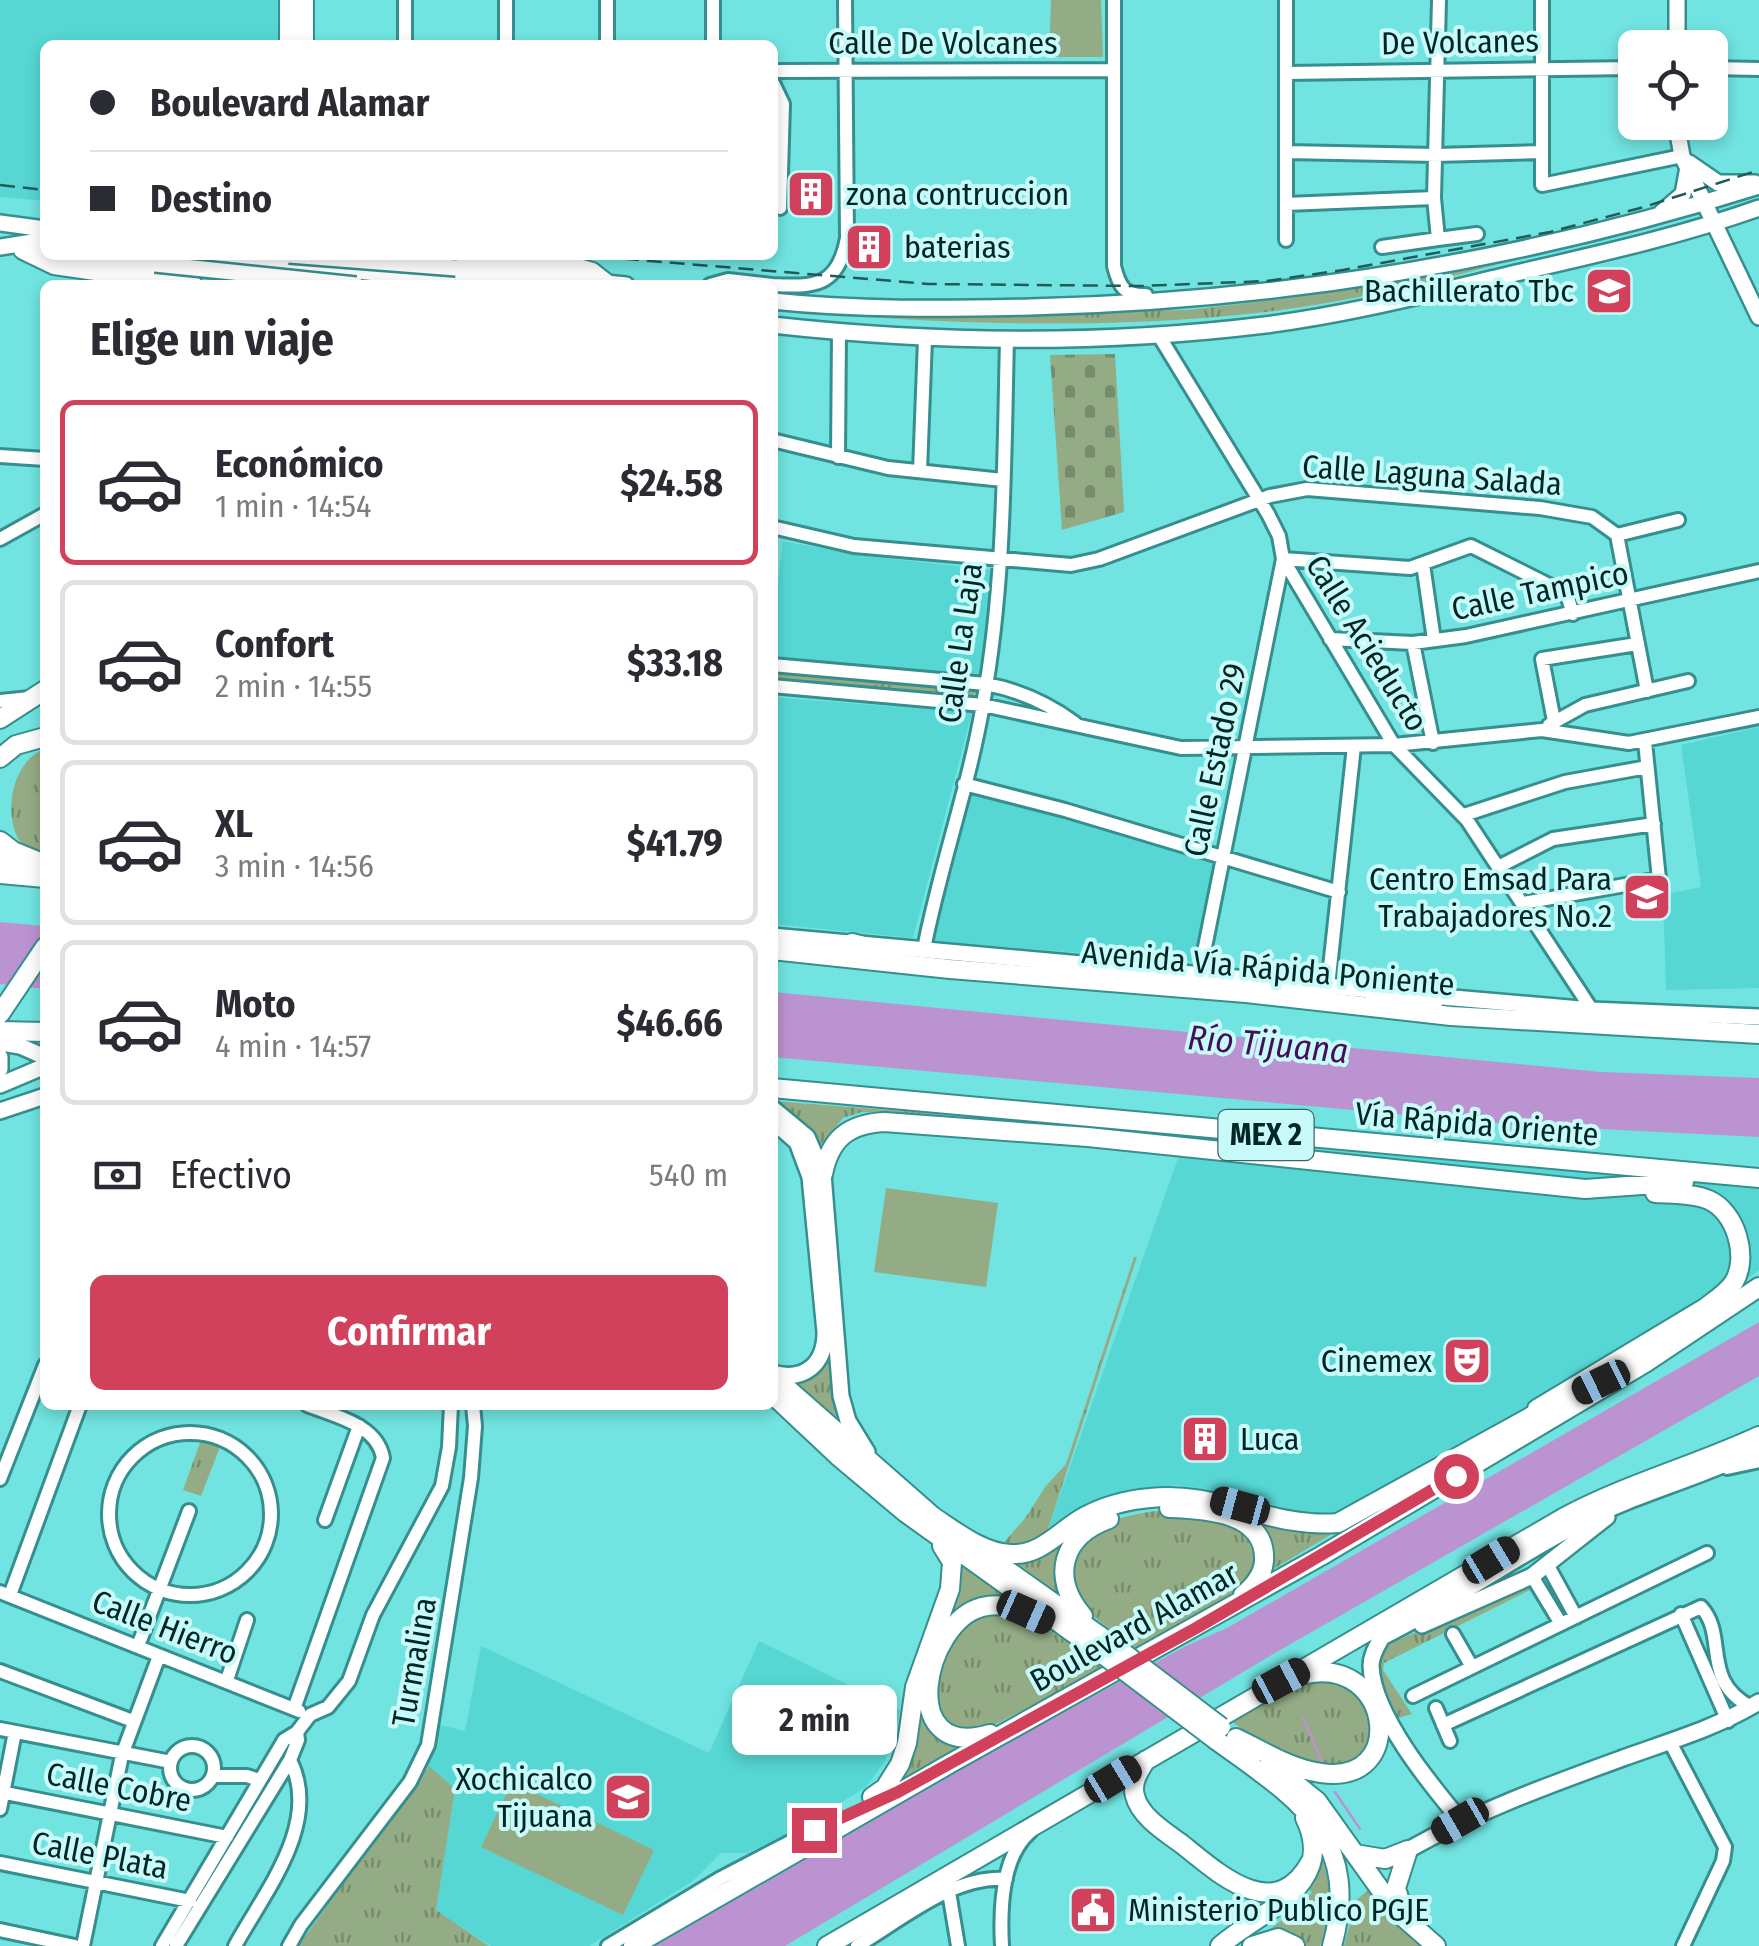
<!DOCTYPE html>
<html lang="es">
<meta charset="utf-8">
<style>
:root{--surface:#fff;--page:#f2f2f3;--text:#2b2b33;--muted:#7c7c81;--line:#e1e1e2;--accent:#d1415c}
body{margin:0;font-family:"Fira Sans Condensed",sans-serif;background:var(--page);color:var(--text);height:100vh;display:flex;flex-direction:column;font-size:38px;white-space:nowrap}
*{box-sizing:border-box;margin:0}
p{font-size:32px;color:var(--muted)}
.icon{flex:none;width:55px;height:55px;fill:none;stroke:currentColor;stroke-width:2;stroke-linecap:round;stroke-linejoin:round}
.map{position:relative;flex:1;overflow:hidden}
.details{position:absolute;left:40px;top:280px;width:738px;height:1130px;display:flex;flex-direction:column;background:var(--surface);border-radius:15px;box-shadow:0 5px 15px #0003}
.details>*{flex:none}
.banner{position:absolute;left:40px;top:40px;width:738px;height:220px;border-radius:15px;box-shadow:0 5px 15px #0003;display:grid;align-content:center;height:220px;padding:0 50px;background:var(--surface)}
.buttons{position:absolute;left:1618px;top:30px;display:grid;gap:20px}
.buttons a{display:grid;place-items:center;width:110px;height:110px;border-radius:15px;background:var(--surface);box-shadow:0 5px 15px #0003;font-size:50px}
.end{position:absolute;width:45px;height:45px;margin:-22px;border:12px solid #d1415c;background:#fff;box-shadow:0 0 0 5px #fff}
.from{border-radius:50%}
.bubble{position:absolute;height:70px;border-radius:15px;background:var(--surface);box-shadow:0 5px 15px #0003;font-size:32px;font-weight:700;line-height:70px;text-align:center}
.car{position:absolute;width:30px;height:60px;margin:-30px -15px;border-radius:12px;box-shadow:0 0 8px 2px #0007;background:linear-gradient(#222 24%,#8ab4d8 0 40%,#222 0 76%,#8ab4d8 0 86%,#222 0)}
.banner b{display:flex;align-items:center;gap:35px;height:95px;font-size:38px}
.banner b+b{border-top:2px solid var(--line)}
.banner i{width:25px;height:25px;background:var(--text)}
ul{padding:0;list-style:none}
li{display:flex;align-items:center;gap:30px;height:165px;margin:0 20px 15px;padding:0 30px;border:5px solid var(--line);border-radius:15px}
li div{flex:1}
li b{display:block;font-size:38px}
li em{font-style:normal;font-weight:700}
li.on{border-color:var(--accent)}
li>.icon{width:90px;height:90px;stroke-width:1.5}
h2{padding:0 50px;font-size:45px;line-height:120px}
.pay{display:flex;align-items:center;gap:25px;height:110px;padding:0 50px;font-size:38px}
.pay p{margin-inline-start:auto}
.button{display:flex;gap:20px;margin-top:auto;padding:20px 50px}
.button a{flex:1;height:115px;border-radius:15px;background:var(--accent);color:#fff;font-size:40px;font-weight:700;line-height:115px;text-align:center}
.map>svg:first-child{display:block}
</style>
<div class="map">
<svg width="1759" height="1946" viewBox="0 0 1759 1946">
<defs>
<pattern id="grass-tufts" width="24" height="20" patternUnits="userSpaceOnUse" patternTransform="scale(2.5)"><rect width="24" height="20" fill="#94ac85"/><path d="M3 7l-1-3M5 7V3M7 7l1-3M15 17l-1-3M17 17v-4M19 17l1-3" fill="none" stroke="#768c6d"/></pattern>
<pattern id="cemetery-stones" width="16" height="16" patternUnits="userSpaceOnUse" patternTransform="scale(2.5)"><rect width="16" height="16" fill="#94ac85"/><path d="M2 7V4a2 2 0 0 1 4 0v3zM10 15v-3a2 2 0 0 1 4 0v3z" fill="#768c6d"/></pattern>
</defs>
<rect width="100%" height="100%" fill="#71e4e1"/>
<path fill="#56d7d4" d="M0,0H284L282,45H45V201L0,197Z
M783,541L857,555L992,570L979,676L773,658V622Z
M772,697L972,713L913,938L773,924Z
M1759,727V988L1666,990L1663,895L1701,887L1681,745Z
M970,791L1215,860L1196,962L933,941Z
M1185,1138L1759,1187V1270L1716,1303L1332,1521L1253,1499L1176,1485L1110,1494L1047,1532Z
M759,1641L900,1710L893,1742L885,1761L866,1787L806,1824L747,1853H721L693,1881L589,1946H491L435,1910L455,1789L420,1759L436,1724L465,1731L481,1646L709,1753Z"/>
<path fill="url(#grass-tufts)" d="M1563,247C1467,273 1365,300 1266,312C1102,331 936,324 773,310L772,305L946,313L1187,310L1291,298Z
M772,671L973,688L976,693L972,696L773,680Z
M45,749V857C0,855 0,765 45,749Z
M772,1101L968,1116L862,1112L843,1118L819,1147C810,1123 791,1113 772,1101Z
M1134,1257H1137L1047,1532L1025,1546H1001L1026,1517L1045,1487L1066,1464Z
M832,1352L836,1423L795,1384L816,1373Z
M201,1440L220,1447L201,1496L183,1490Z
M1166,1498L1205,1500L1312,1532H1335L1262,1576C1305,1467 1002,1475 1066,1604L1002,1559C1044,1560 1051,1540 1084,1521C1109,1507 1138,1501 1166,1498Z
M1155,1511L1207,1513L1251,1534L1258,1569L1243,1589L1139,1651L1090,1614L1076,1599L1069,1558C1099,1521 1109,1519 1155,1511Z
M956,1562L1013,1600L960,1612L923,1708L976,1741L886,1792Z
M1526,1584L1534,1588L1384,1663L1383,1670L1412,1714L1398,1718L1376,1668L1382,1647Z
M984,1611L1027,1616L1106,1667L981,1732L968,1733L939,1718L930,1692L954,1633Z
M1310,1679L1350,1684L1372,1715L1370,1751C1364,1755 1357,1763 1350,1765C1313,1777 1257,1741 1230,1720Z
M814,1699L860,1719L854,1732L792,1738Z
M429,1766L455,1789L436,1910L489,1946H298Z
M1319,1848C1330,1880 1336,1915 1320,1946H1302L1270,1929L1282,1920L1287,1924L1312,1892L1308,1888L1319,1873Z
M1371,1888L1422,1946H1344L1356,1900Z"/>
<path fill="url(#cemetery-stones)" d="M1115,354L1124,512L1062,530L1050,355Z"/>
<path fill="#94ac85" d="M1051,0H1101L1103,57H1049Z
M886,1188L998,1203L986,1287L874,1272Z
M512,1782L654,1850L623,1915L481,1847Z"/>
<path fill="#bc93d1" d="M0,922L45,926V989L0,984Z
M773,992L1601,1072L1759,1078V1137L1517,1125L773,1057Z
M1759,1322V1376L1275,1653L785,1946H655L1020,1736L1186,1646L1227,1628Z"/>
<g fill="none" stroke-linecap="round" stroke-linejoin="round">
<path stroke="#bc93d1" stroke-width="2.5" d="M1303,1718L1322,1762
M1335,1792L1360,1829"/>
<g stroke="#368f8e" stroke-width="18">
<path id="minor" d="M405,0V45
M1114,0V266C1119,286 1124,296 1146,295
M1542,0V185L1682,156
M506,45V0
M607,45V0
M713,45V0
M1710,68L1759,69
M772,71L1114,70
M1287,73L1635,68
M772,81L783,104L780,208
M1286,152L1436,155L1542,152
M1286,204L1434,198
M1438,239L1477,234
M1286,240V0
M1382,247L1438,239L1434,198L1439,0
M710,285L728,280L772,285
M772,285C815,287 838,287 847,238L845,0
M1158,334L1268,514L1279,536L1283,559L1394,745L1467,820L1592,1010
M772,440L888,468L1003,480
M0,456L45,459
M838,457L839,332
M920,471L925,339
M772,527L854,546L1071,565L1099,559L1270,496L1307,489L1540,508L1592,517L1617,535
M1617,535L1647,691
M1617,535L1678,520
M0,539L45,514
M1423,564L1434,640
M1330,639L1413,643L1466,636L1759,571
M1413,643L1433,743
M772,665L986,684C1018,690 1049,704 1075,723
M772,686L983,705L1181,748L1394,745L1542,730L1629,743L1759,717
M0,701L30,698
M1554,721L1542,659L1637,644
M1549,725L1585,705L1688,681
M964,784L1065,810L1339,892
M1464,815L1565,782L1647,767
M1500,866L1553,839L1654,824
M1523,903L1659,879L1645,742
M924,949C940,866 969,787 983,704C1005,584 1004,461 1007,339
M1200,972L1283,559L1410,568L1471,546L1561,591L1568,598L1573,614
M1328,986L1354,746
M109 1514a81 81 0 1 1 162 0a81 81 0 1 1-162 0Z
M1727,1468L1759,1461
M0,1479L45,1365
M325,1520L359,1426
M1548,1566L1576,1617
M1532,1576L1561,1624
M0,1592L299,1711
M10,1595L80,1405
M1681,1614L1728,1721
M1453,1634L1472,1667
M138,1646L189,1511
M0,1671L133,1721
M227,1680L247,1620
M1413,1696L1707,1553
M1436,1708L1450,1741
M294,1709L383,1458C377,1424 334,1416 307,1405
M1443,1725L1701,1607C1728,1636 1700,1680 1751,1707
M0,1729L171,1762
M1670,1742L1725,1847L1723,1861L1683,1946
M170 1768a22 22 0 1 1 44 0a22 22 0 1 1-44 0Z
M213,1776H247L259,1780
M0,1792L227,1837
M0,1809L15,1732
M0,1863L190,1901
M949,1892L958,1946
M0,1930L75,1946
M83,1946L122,1755L159,1656
M162,1946L284,1740L297,1732L310,1715L328,1707L349,1681L373,1615L442,1486L449,1447L451,1405
M176,1946L290,1760L298,1740L297,1732
M235,1946C265,1891 322,1823 290,1760
M289,1946L301,1925L410,1782L428,1745L471,1478L475,1426L473,1405
M608,1946L721,1878L815,1829
M857,1946C901,1920 953,1875 1006,1879
M1002,1946C1000,1910 1001,1857 1030,1832"/>
</g>
<g stroke="#368f8e" stroke-width="20">
<path id="major" d="M1677,48V0
M1676,122L1682,156L1759,317
M1689,163L1718,183H1755
M1661,213L1683,194L1688,167
M0,223L45,229
M0,247L45,240
M68,255L155,264
M202,255L494,285
M456,268L626,285
M772,301C858,310 944,309 1030,307C1278,301 1522,261 1759,186
M772,325C935,343 1102,345 1265,325C1352,314 1439,291 1525,271C1603,253 1683,235 1759,208
M0,860L36,864
M772,936L1381,991
M1419,995L1592,1010L1759,1017
M0,1043L20,1046L45,1057
M0,1057V1069
M0,1085L45,1066
M772,1108L807,1137L823,1174L841,1396L848,1421L867,1452
M0,1111L45,1096
M772,1120L797,1142L810,1177L825,1332C825,1364 805,1382 772,1373
M1422,1625L1532,1576L1607,1517
M1461,1821C1430,1784 1373,1715 1371,1666C1371,1655 1377,1646 1382,1637C1451,1603 1514,1557 1582,1522C1639,1492 1702,1478 1759,1448
M1408,1850C1477,1811 1549,1785 1623,1758C1670,1741 1716,1728 1759,1702"/>
</g>
<g stroke="#368f8e" stroke-width="22">
<path id="highway" d="M289,0V45
M304,0V45
M23,250L54,265L193,285
M446,255L578,268L592,272L606,283
M252,261L269,255
M321,285L324,277L337,269
M0,719L45,690
M0,758L16,745L45,737
M0,841L13,851L45,864
M0,874L45,878
M852,943L891,953
M772,950L950,969L1246,993L1451,1016L1759,1034
M1369,989L1433,1003
M0,1014L45,947
M0,1031L45,1032
M772,1088L1759,1178
M823,1174C830,1139 848,1124 884,1122L1088,1137L1585,1189L1684,1182
M772,1375L937,1520
M772,1394L838,1456L906,1513L1101,1653
M1537,1409L1705,1308C1715,1300 1727,1293 1734,1282C1749,1257 1736,1212 1709,1200C1694,1193 1671,1194 1655,1193
M1169,1508C1204,1509 1267,1512 1264,1561C1263,1575 1254,1586 1243,1595
M929,1514C953,1529 981,1553 1011,1554C1041,1556 1060,1530 1084,1517C1104,1506 1128,1500 1150,1498C1216,1490 1273,1529 1338,1523L1550,1406
M983,1553L1113,1645
M1083,1616C1050,1577 1062,1536 1109,1519
M990,1734C895,1762 924,1622 982,1607C1001,1602 1018,1608 1035,1616
M1236,1738C1263,1751 1291,1769 1321,1773C1409,1786 1392,1656 1306,1674
M1216,1740C1294,1797 1363,1835 1332,1946
M1146,1760C1139,1771 1131,1783 1135,1796C1140,1817 1167,1833 1183,1845C1220,1875 1276,1926 1311,1861
M1270,1763L1317,1801L1395,1910L1436,1946
M872,1797L885,1788L900,1764L907,1743L915,1687L950,1589L952,1562L942,1546
M1355,1854L1385,1859L1408,1850
M1403,1911L1396,1888L1408,1850
M633,1946L951,1763L1321,1556L1645,1363L1759,1287
M827,1946L1563,1518C1626,1484 1694,1466 1759,1436
M1220,1946C1258,1912 1339,1887 1305,1818
M1252,1946L1278,1938L1295,1946"/>
</g>
<use href="#minor" stroke="#fff" stroke-width="12"/>
<use href="#major" stroke="#fff" stroke-width="15"/>
<use href="#highway" stroke="#fff" stroke-width="18"/>
<path stroke="#205b59" stroke-width="2.5" stroke-dasharray="15 8" stroke-linecap="butt" d="M0,185L45,190
M578,255L929,284L1142,286L1267,281L1343,270L1550,232L1644,207L1759,170"/>
<g stroke="#368f8e" stroke-width="20" stroke-linecap="butt">
<path id="major-bridge" d="M289,255L456,268
M155,264L356,285"/>
</g>
<g stroke="#368f8e" stroke-width="22" stroke-linecap="butt">
<path id="highway-bridge" d="M1113,1645L1221,1727
M1101,1653L1216,1740"/>
</g>
<use href="#major-bridge" stroke="#fff" stroke-width="15"/>
<use href="#highway-bridge" stroke="#fff" stroke-width="18"/>
</g>
<g fill="none" stroke-linecap="round" stroke-linejoin="round">
<path stroke="#d1415c" stroke-width="12" d="M814,1830L898,1792L1198,1627L1456,1476"/>
</g>
<defs>
<g id="building-square" transform="scale(2.5)"><rect x="-9" y="-9" width="18" height="18" rx="4" fill="#d1415c" stroke="#c7faf9"/><path d="M-4-6H4V6H1V3H-1V6H-4ZM-2.5-4.3h1.7v1.8h-1.7ZM.8-4.3h1.7v1.8H.8ZM-2.5-1h1.7V.8h-1.7ZM.8-1h1.7V.8H.8Z" fill="#fff"/></g>
<g id="university-square" transform="scale(2.5)"><rect x="-9" y="-9" width="18" height="18" rx="4" fill="#d1415c" stroke="#c7faf9"/><path d="M0-5L7-2L0 1L-7-2ZM-4 1L0 2.5L4 1V4Q0 6-4 4Z" fill="#fff"/></g>
<g id="theatre-square" transform="scale(2.5)"><rect x="-9" y="-9" width="18" height="18" rx="4" fill="#d1415c" stroke="#c7faf9"/><path d="M-5-5.5Q0-4 5-5.5V0Q5 5 0 6Q-5 5-5 0ZM-3.3-2.5H-1v1.5H-3.3ZM1-2.5H3.3v1.5H1ZM-2.8 1Q0 5.5 2.8 1Z" fill="#fff"/></g>
<g id="civic-square" transform="scale(2.5)"><rect x="-9" y="-9" width="18" height="18" rx="4" fill="#d1415c" stroke="#c7faf9"/><path d="M-.6-6.5H3V-4.5H.6V-3L4-1V1h2V6H-6V1h2V-1L-.6-3ZM-1.2 2.5V6h2.4V2.5Z" fill="#fff"/></g>
</defs>
<g fill-rule="evenodd">
<use href="#building-square" x="811" y="194"/>
<use href="#building-square" x="869" y="247"/>
<use href="#university-square" x="1609" y="291"/>
<use href="#university-square" x="1647" y="897"/>
<use href="#theatre-square" x="1467" y="1361"/>
<use href="#building-square" x="1205" y="1439"/>
<use href="#university-square" x="628" y="1797"/>
<use href="#civic-square" x="1093" y="1910"/>
</g>
<g text-anchor="middle" stroke-width="8" stroke-linejoin="round" paint-order="stroke">
<rect fill="#c7faf9" stroke="#3c6665" stroke-width="2.5" x="1218.5" y="1110" width="95" height="50" rx="8"/>
<g font-size="30" font-weight="bold" fill="#002625">
<text x="1266" y="1145">MEX 2</text>
</g>
<g font-size="32" fill="#002625" stroke="#c7faf9">
<text transform="translate(1460 42) rotate(-1)" y="11">De Volcanes</text>
<text x="943" y="54">Calle De Volcanes</text>
<text transform="translate(1432 475) rotate(4)" y="11">Calle Laguna Salada</text>
<text transform="translate(1540 591) rotate(-12)" y="11">Calle Tampico</text>
<text transform="translate(960 643) rotate(-82)" y="11">Calle La Laja</text>
<text transform="translate(1367 643) rotate(58)" y="11">Calle Acieducto</text>
<text transform="translate(1215 760) rotate(-78)" y="11">Calle Estado 29</text>
<text transform="translate(1268 968) rotate(5)" y="11">Avenida Vía Rápida Poniente</text>
<text transform="translate(1477 1124) rotate(5)" y="11">Vía Rápida Oriente</text>
<text transform="translate(165 1627) rotate(21)" y="11">Calle Hierro</text>
<text transform="translate(1134 1627) rotate(-29)" y="11">Boulevard Alamar</text>
<text transform="translate(414 1662) rotate(-80)" y="11">Turmalina</text>
<text transform="translate(119 1787) rotate(11)" y="11">Calle Cobre</text>
<text transform="translate(100 1855) rotate(11)" y="11">Calle Plata</text>
</g>
<g font-size="32" fill="#002625" stroke="#c7faf9" text-anchor="start">
<text x="846" y="205">zona contruccion</text>
<text x="904" y="258">baterias</text>
<text x="1574" y="302" text-anchor="end">Bachillerato Tbc</text>
<text x="1612" y="890" text-anchor="end">Centro Emsad Para<tspan x="1612" dy="37">Trabajadores No.2</tspan></text>
<text x="1432" y="1372" text-anchor="end">Cinemex</text>
<text x="1240" y="1450">Luca</text>
<text x="593" y="1790" text-anchor="end">Xochicalco<tspan x="593" dy="37">Tijuana</tspan></text>
<text x="1128" y="1921">Ministerio Publico PGJE</text>
</g>
<g font-size="35" font-style="italic" fill="#440f5a" stroke="#c7faf9">
<text transform="translate(1268 1044) rotate(5)" y="12">Río Tijuana</text>
</g>
</g>
</svg>
<div class="buttons">
<a><svg class="icon" aria-label="locate" viewBox="0 0 24 24"><circle cx="12" cy="12" r="6"/><path d="M12 2v4M12 18v4M2 12h4M18 12h4"/></svg></a>
</div>
<i class="end from" style="left:1456px;top:1476px"></i>
<i class="end" style="left:814px;top:1830px"></i>
<div class="bubble" style="left:732px;top:1685px;width:165px">2 min</div>
<i class="car" style="left:1601px;top:1382px;rotate:244deg"></i>
<i class="car" style="left:1240px;top:1506px;rotate:285deg"></i>
<i class="car" style="left:1491px;top:1560px;rotate:59deg"></i>
<i class="car" style="left:1026px;top:1612px;rotate:114deg"></i>
<i class="car" style="left:1281px;top:1681px;rotate:62deg"></i>
<i class="car" style="left:1113px;top:1779px;rotate:59deg"></i>
<i class="car" style="left:1460px;top:1821px;rotate:240deg"></i>
<div class="banner">
<b><i class="from"></i>Boulevard Alamar</b>
<b><i></i>Destino</b>
</div>
<section class="details">
<h2>Elige un viaje</h2>
<ul>
<li class="on"><svg class="icon" aria-label="car" viewBox="0 0 24 24"><path d="M5 17H2v-5l4-1 3-4h7l3 4 3 1v5h-3M9 17h6M6 11h13"/><circle cx="7" cy="17" r="2"/><circle cx="17" cy="17" r="2"/></svg><div><b>Económico</b><p>1 min · 14:54</p></div><em>$24.58</em></li>
<li><svg class="icon" aria-label="car" viewBox="0 0 24 24"><path d="M5 17H2v-5l4-1 3-4h7l3 4 3 1v5h-3M9 17h6M6 11h13"/><circle cx="7" cy="17" r="2"/><circle cx="17" cy="17" r="2"/></svg><div><b>Confort</b><p>2 min · 14:55</p></div><em>$33.18</em></li>
<li><svg class="icon" aria-label="car" viewBox="0 0 24 24"><path d="M5 17H2v-5l4-1 3-4h7l3 4 3 1v5h-3M9 17h6M6 11h13"/><circle cx="7" cy="17" r="2"/><circle cx="17" cy="17" r="2"/></svg><div><b>XL</b><p>3 min · 14:56</p></div><em>$41.79</em></li>
<li><svg class="icon" aria-label="car" viewBox="0 0 24 24"><path d="M5 17H2v-5l4-1 3-4h7l3 4 3 1v5h-3M9 17h6M6 11h13"/><circle cx="7" cy="17" r="2"/><circle cx="17" cy="17" r="2"/></svg><div><b>Moto</b><p>4 min · 14:57</p></div><em>$46.66</em></li>
</ul>
<div class="pay"><svg class="icon" aria-label="cash" viewBox="0 0 24 24"><path d="M3 7h18v10H3z"/><circle cx="12" cy="12" r="2"/></svg>Efectivo<p>540 m</p></div>
<div class="button"><a>Confirmar</a></div>
</section>
</div>
